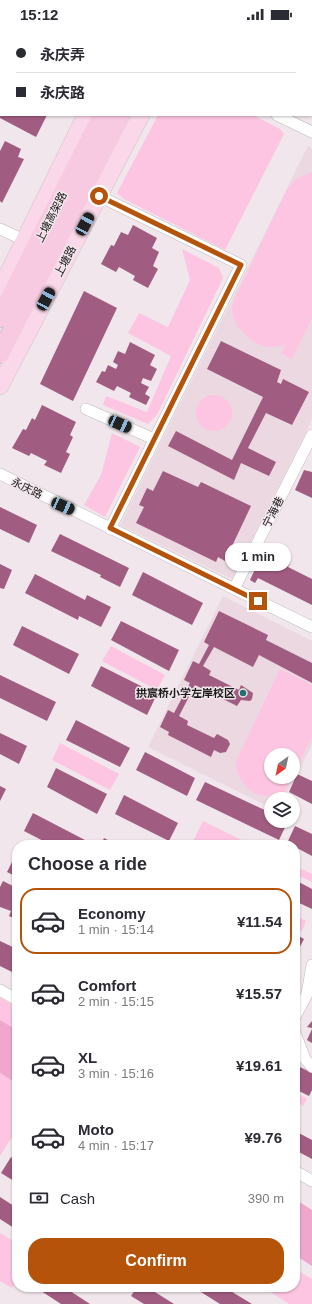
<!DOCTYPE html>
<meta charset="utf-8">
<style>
:root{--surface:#fff;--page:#f2f2f3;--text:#2b2b33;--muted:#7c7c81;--line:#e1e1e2;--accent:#b45309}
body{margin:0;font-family:Arial,"Noto Sans SC",sans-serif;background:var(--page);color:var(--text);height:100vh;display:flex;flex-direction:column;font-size:15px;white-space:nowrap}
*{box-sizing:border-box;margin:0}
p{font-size:13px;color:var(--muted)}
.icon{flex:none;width:22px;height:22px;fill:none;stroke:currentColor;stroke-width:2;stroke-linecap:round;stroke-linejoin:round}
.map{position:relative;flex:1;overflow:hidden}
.panel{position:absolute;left:12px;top:812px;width:288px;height:452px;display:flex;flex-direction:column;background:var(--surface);border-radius:16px;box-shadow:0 1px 3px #0004}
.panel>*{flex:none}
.guide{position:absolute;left:0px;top:0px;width:312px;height:88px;box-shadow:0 1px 3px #0004;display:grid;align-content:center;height:88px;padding:0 16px;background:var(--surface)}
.needle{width:26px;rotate:213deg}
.buttons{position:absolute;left:264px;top:720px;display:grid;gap:8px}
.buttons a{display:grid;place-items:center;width:36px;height:36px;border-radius:50%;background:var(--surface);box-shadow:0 1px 3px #0004;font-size:20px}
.end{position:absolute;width:18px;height:18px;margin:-9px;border:5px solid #b45309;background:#fff;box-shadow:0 0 0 2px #fff}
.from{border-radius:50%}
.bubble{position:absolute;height:28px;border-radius:14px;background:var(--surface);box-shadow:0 1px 3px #0004;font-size:13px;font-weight:800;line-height:28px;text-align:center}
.car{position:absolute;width:12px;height:24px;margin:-12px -6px;border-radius:5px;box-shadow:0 0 3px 1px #0007;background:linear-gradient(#222 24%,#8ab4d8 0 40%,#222 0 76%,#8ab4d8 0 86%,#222 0)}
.guide b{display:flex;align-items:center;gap:14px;height:38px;font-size:15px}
.guide b+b{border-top:1px solid var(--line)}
.guide i{width:10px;height:10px;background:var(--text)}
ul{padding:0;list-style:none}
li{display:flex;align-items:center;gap:12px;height:66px;margin:0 8px 6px;padding:0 8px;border:2px solid transparent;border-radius:16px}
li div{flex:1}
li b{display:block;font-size:15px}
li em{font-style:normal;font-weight:800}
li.on{border-color:var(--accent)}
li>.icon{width:36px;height:36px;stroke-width:1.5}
h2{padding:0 16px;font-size:18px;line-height:48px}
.pay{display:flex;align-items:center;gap:10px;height:44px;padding:0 16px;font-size:15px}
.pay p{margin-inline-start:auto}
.cta{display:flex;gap:8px;margin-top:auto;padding:8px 16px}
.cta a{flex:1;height:46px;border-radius:16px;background:var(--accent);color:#fff;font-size:16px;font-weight:800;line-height:46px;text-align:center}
.status{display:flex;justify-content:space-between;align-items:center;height:28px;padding:0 20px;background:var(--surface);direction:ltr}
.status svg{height:11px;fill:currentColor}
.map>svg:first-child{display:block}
</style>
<div class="status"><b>15:12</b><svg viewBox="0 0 49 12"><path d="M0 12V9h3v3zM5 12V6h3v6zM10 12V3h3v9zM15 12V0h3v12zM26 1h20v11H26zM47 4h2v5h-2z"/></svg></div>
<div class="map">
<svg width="312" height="1276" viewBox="0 0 312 1276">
<rect width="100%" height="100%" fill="#f1e6eb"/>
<path fill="#ebd8e1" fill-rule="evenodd" d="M308,118L312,120V392L232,551L120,497Z
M223,568L312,613V717L284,771H271V780L148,719ZM271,727H293V749H271Z"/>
<path fill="#fdc5e1" d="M210,0H312V23L311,1Z
M158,87H253L280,101L284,106L225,222L124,171L117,165Z
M312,144V290L292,331L281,325L286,316C280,318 274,320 267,319C253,317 232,298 232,282C232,278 234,274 235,270L287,161L296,151Z
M182,221L219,240L223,250L157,387L148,396L103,377L106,368L147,384L171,328L128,305L139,285L168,299L190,252Z
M196 385a18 18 0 1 1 36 0a18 18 0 1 1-36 0Z
M112,405L140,419L105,489L84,477L101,447Z
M111,618L165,647L157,662L102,633Z
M280,641L312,657V709L293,747V727H271V749H292L281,771H274L276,765C255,776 235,753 236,733Z
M60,715L119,746L110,762L52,732Z
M203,793L252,817H191Z
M295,838L312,846V854L295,846Z
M295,887L306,893L302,903L295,900Z
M0,969L17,980V1002L0,992Z
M0,1045L17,1056V1109L13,1107L0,1128Z
M295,1064L307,1071L303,1078L295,1072Z
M0,1205L17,1215V1254L12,1260L0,1253Z
M295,1241L312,1251V1276H289L263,1259H295Z"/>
<path fill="#f0a7cd" d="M0,992L17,1002V1056L0,1045Z
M295,1171L312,1182V1238L295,1227Z"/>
<path fill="#a05d81" d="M0,87H47L36,109L0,90Z
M5,113L21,121L18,129L24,131L2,175L0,173V123Z
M133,197L157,210L152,220L159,224L153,238L158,241L148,260L133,252L135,248L119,239L116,244L101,236L111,217L114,218L121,204L128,207Z
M84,263L117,280L73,373L40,356Z
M221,313L281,342L277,354L281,356L283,351L309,364L292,397L266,385L248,420L276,434L269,448L241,435L234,452L168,418L176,403L232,432L263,369L207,341Z
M130,314L155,327L150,337L157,341L151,353L143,350L141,355L149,359L145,366L150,369L146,377L129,369L131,365L117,358L114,363L96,354L102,343L105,344L108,337L116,341L118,337L113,334L118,323L125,326Z
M42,377L76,394L70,407L73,409L66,424L70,426L61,445L44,437L47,433L31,425L29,428L12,420L23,401L26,402L32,390L35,392Z
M304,442L312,444V470L295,462Z
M163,443L198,459L201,454L251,478L225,533L218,529L216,534L136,495L144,479L139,477L147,460L153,463Z
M0,479L37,497L29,515L0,501Z
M60,506L129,540L120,559L100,549L101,547L51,523Z
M262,526L276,533L279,528L290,534L288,539L312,551V577L258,550L255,555L250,552Z
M0,536L12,542L4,561L0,560Z
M143,544L203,575L192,597L132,567Z
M35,546L85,572L87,567L111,579L101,599L79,588L78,592L25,565Z
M219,583L268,607L266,612L312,635V655L259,627L253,639L214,619L203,638L211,643L209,647L239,662L241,657L253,665L252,671L250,673L241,672L237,678L195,657L179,688L188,693L187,697L214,710L217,706L228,712L230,716L226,724L220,725L214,722L211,729L168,707L169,704L160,699L168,682L174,685L190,655L184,652L193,633L199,636L209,617L204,614Z
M121,593L179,622L169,643L111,612Z
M22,598L79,626L69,646L13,617Z
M101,638L157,666L147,687L91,658Z
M0,647L56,674L47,693L0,670Z
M76,692L130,720L120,739L66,712Z
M0,705L27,718L19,736L0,726Z
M145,724L195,750L187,768L136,742Z
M56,740L107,766L97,786L47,759Z
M297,746L312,753V776L289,764Z
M205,754L271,785V793H288L279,812L196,772Z
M0,758L6,761L0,773Z
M124,767L178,795L169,813L115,786Z
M33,785L85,812L82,817H51L24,803Z
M295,798L312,806V828L295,819V817L287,815Z
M104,810L117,817H101Z
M12,834L17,837V849L7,844Z
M295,852L312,861V881L295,873Z
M3,853L17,860L14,864L17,866V895L13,893L15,891L9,888L11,883L0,879V859Z
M295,906L304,911L295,928Z
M0,913L17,921V950L14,949L16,946L0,938Z
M312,993V1000L307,999Z
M312,1001V1015L307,1012Z
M296,1037L312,1045V1062L309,1068L295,1061Z
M295,1103L312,1112V1131L295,1122Z
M11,1129L17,1133V1155L1,1145Z
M0,1169L17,1180V1202L0,1191Z
M35,1259H64L90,1276H61Z
M110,1259H119L116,1263Z
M137,1259H147L174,1276H144L131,1268Z
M193,1259H224L252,1276H220Z"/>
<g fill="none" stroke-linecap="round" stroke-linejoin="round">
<g stroke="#c3b9be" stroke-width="12">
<path id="minor" d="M97,0L99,1
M277,87L312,104
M99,168L241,237L110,501
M0,201L24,212
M86,381L154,411
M0,446L312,599
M234,561L312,407
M0,962L17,972
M295,989L307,966L312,937
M295,1005L305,1031L312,1039
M295,1143L312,1153"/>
</g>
<g stroke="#c9c8c8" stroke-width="18">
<path id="primary" d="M128,1L129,0
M186,1V0
M0,262L86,87
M0,358L141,87"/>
</g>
<g stroke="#c9c8c8" stroke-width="20">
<path id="trunk" d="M145,1V0
M165,1L166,0
M0,290L102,87
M0,326L121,87"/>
</g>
<use href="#minor" stroke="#fff" stroke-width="11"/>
<use href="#primary" stroke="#fad7e9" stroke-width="17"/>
<use href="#trunk" stroke="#f8cae2" stroke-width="18"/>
</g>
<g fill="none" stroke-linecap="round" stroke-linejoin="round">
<path stroke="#b45309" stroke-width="5" d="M99,168L241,237L110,500L258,573"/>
</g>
<circle fill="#247071" stroke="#f1e6eb" stroke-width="1.5" cx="243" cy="665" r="4"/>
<g text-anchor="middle" stroke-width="3" stroke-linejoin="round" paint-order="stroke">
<g font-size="11" fill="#1c191a" stroke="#f1e6eb">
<text transform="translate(51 189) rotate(-63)" y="4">上塘高架路</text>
<text transform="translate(65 233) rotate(-62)" y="4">上塘路</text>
<text transform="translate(27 460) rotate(26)" y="4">永庆路</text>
<text transform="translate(273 484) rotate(-63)" y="4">宁海巷</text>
</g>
<g font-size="11" font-weight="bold" fill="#1c191a" stroke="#f1e6eb" text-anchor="end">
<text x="235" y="669">拱宸桥小学左岸校区</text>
</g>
</g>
</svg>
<div class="buttons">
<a><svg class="needle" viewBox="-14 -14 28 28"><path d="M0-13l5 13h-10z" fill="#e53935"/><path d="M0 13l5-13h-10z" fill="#7c7c81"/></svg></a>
<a><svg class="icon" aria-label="layers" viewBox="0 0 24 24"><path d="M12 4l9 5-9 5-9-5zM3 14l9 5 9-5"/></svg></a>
</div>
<i class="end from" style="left:99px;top:168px"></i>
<i class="end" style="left:258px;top:573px"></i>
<div class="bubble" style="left:225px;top:515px;width:66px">1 min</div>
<i class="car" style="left:85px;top:196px;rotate:28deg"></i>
<i class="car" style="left:46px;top:271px;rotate:28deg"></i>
<i class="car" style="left:120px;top:396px;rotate:114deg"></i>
<i class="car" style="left:63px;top:478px;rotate:114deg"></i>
<div class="guide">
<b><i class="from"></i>永庆弄</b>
<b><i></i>永庆路</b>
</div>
<section class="panel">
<h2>Choose a ride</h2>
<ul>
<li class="on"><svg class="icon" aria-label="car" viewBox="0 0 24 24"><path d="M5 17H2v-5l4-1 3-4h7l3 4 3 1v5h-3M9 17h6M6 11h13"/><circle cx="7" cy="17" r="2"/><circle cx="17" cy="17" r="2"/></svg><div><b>Economy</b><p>1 min · 15:14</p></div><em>¥11.54</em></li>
<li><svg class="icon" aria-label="car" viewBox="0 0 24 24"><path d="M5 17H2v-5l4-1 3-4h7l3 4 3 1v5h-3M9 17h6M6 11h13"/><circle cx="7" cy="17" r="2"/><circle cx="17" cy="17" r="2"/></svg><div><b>Comfort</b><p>2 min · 15:15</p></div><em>¥15.57</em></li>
<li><svg class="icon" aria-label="car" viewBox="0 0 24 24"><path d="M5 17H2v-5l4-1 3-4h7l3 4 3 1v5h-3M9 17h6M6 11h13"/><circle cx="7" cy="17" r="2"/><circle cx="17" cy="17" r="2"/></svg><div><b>XL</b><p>3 min · 15:16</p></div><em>¥19.61</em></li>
<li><svg class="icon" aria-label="car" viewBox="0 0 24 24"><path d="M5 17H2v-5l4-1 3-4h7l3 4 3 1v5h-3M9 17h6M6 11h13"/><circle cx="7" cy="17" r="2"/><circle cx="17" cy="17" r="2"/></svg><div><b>Moto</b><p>4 min · 15:17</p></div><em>¥9.76</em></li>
</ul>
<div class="pay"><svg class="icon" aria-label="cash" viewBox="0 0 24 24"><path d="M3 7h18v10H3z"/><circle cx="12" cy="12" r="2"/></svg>Cash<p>390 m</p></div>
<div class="cta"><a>Confirm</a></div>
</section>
</div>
